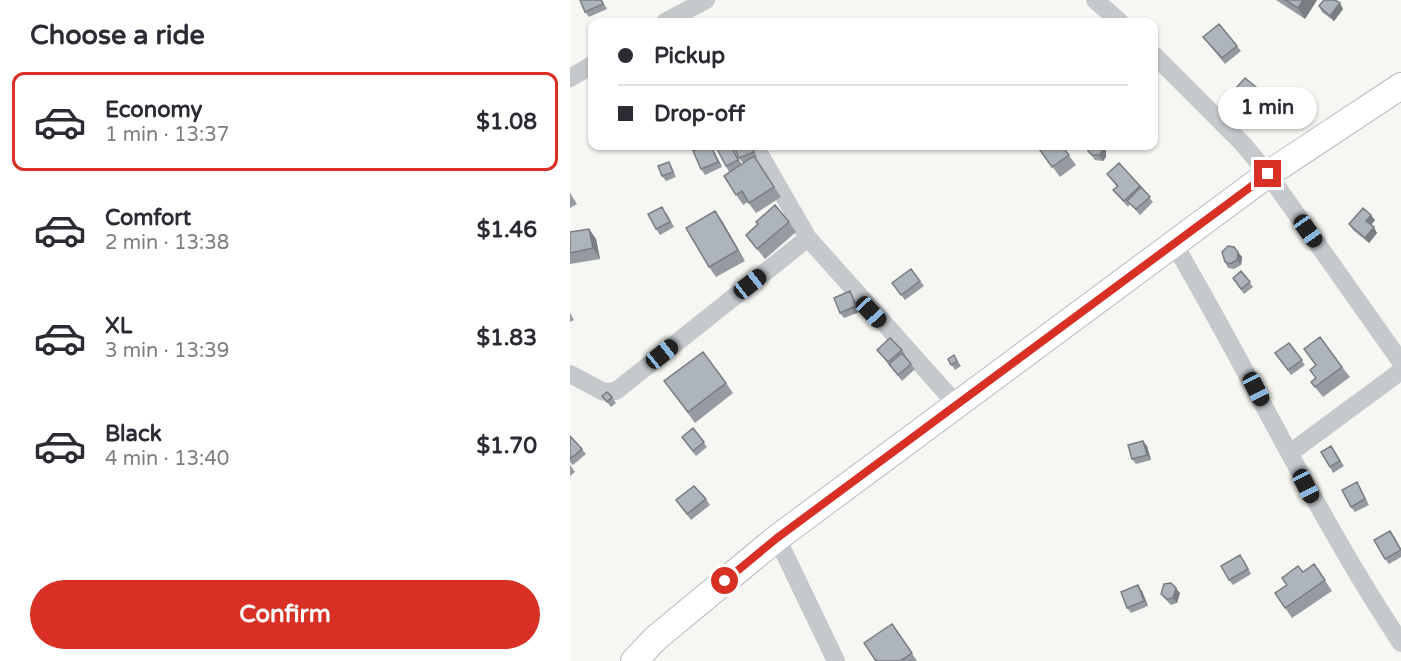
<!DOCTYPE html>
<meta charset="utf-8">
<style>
:root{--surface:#fff;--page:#f2f2f3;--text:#2b2b33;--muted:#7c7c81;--line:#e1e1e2;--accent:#d93025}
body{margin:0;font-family:"Varela Round",sans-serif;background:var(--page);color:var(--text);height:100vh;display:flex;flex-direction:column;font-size:22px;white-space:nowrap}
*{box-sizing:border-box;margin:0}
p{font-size:20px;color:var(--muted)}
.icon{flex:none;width:33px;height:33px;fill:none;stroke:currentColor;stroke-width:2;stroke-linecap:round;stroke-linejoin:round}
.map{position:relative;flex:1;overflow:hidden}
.side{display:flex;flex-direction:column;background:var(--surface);width:570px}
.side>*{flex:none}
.hud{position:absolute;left:18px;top:18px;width:570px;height:132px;border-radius:12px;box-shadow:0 2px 4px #0004;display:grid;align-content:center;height:132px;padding:0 30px;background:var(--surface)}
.end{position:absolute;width:27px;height:27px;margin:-14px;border:8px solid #d93025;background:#fff;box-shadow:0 0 0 3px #fff}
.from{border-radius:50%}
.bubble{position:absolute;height:42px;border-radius:21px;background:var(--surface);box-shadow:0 2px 4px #0004;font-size:20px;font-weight:700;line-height:42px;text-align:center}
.car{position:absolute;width:18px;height:36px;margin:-18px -9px;border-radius:8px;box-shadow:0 0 4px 2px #0007;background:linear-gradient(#222 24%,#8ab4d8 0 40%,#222 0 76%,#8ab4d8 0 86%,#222 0)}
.hud b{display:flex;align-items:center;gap:21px;height:57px;font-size:22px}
.hud b+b{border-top:2px solid var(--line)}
.hud i{width:15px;height:15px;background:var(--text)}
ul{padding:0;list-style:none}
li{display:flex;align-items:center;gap:18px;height:99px;margin:0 12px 9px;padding:0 18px;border:3px solid transparent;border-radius:12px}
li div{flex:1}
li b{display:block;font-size:22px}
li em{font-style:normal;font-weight:700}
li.selected{border-color:var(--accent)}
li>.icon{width:54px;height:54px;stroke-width:1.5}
h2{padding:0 30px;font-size:27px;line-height:72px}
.button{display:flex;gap:12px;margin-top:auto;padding:12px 30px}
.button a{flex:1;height:69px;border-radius:36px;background:var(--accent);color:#fff;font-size:24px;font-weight:700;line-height:69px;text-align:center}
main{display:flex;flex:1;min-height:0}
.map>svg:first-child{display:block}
</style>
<main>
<section class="side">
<h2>Choose a ride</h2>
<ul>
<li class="selected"><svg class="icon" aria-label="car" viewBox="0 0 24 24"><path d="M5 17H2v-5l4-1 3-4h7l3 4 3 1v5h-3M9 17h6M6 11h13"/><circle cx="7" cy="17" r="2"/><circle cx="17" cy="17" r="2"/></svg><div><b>Economy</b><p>1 min · 13:37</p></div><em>$1.08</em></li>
<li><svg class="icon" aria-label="car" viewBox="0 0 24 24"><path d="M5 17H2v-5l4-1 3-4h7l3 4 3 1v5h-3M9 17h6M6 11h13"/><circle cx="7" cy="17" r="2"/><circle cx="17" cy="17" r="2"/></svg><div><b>Comfort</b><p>2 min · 13:38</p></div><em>$1.46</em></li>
<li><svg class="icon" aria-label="car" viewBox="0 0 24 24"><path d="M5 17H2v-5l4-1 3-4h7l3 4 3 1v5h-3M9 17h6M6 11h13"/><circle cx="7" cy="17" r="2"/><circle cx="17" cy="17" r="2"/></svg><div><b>XL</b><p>3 min · 13:39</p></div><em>$1.83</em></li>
<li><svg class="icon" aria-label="car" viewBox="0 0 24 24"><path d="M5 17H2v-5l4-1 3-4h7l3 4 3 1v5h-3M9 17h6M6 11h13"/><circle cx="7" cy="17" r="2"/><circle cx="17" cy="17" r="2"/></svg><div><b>Black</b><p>4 min · 13:40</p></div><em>$1.70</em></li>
</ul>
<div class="button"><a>Confirm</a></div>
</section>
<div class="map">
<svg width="831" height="661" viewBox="0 0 831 661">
<rect width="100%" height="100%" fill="#f6f6f2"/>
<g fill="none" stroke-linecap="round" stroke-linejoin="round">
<g stroke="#b7bcc1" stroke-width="28">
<path id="secondary" d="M64,661L86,638L207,538L698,174L831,86"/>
</g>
<path stroke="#c5c9cc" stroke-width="18" d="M525,0L550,22
M95,22L136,0
M584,55L673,144L698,174L831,362
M0,78L22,65
M185,146L238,238L388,406
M604,244C682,376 746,515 831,643
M0,374L34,392L46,391L238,238
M720,453L831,371
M207,538L266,661"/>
<use href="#secondary" stroke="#fff" stroke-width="26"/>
</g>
<path fill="#959ba1" d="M32,0L37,9L19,17L15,12Z
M706,0H747L735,19Z
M749,6L773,9L764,21L752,12Z
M633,37L667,46L671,51L655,64Z
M667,87L689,92L681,101L671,92Z
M141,146L152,167L135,175L131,169Z
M162,146L172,165L173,163L169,158L182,146L187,157L185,158L211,197L186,213L178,202L173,205L154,176L165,169L159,172L156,166Z
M467,146H492L506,165L490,177Z
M520,146H533L536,149V157L533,161L525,160L518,151Z
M99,162L102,168L106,177L96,181L92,176Z
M549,163L583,202L570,215L560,204L558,207L547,195L543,190L547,187L537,174Z
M0,193L7,204L0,208Z
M145,211L152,221L175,261L146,277L139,267Z
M96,212L104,227L90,235L86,229Z
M805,220L801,225L807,233L799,243L783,230L779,224Z
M219,222L226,232L195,259L176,235L188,225Z
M19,229L26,239L30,259L0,264V232Z
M668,252L672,257L671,265L664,269L658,268L655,262Z
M341,269L354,286L335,300L322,283Z
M671,271L683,287L674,294L663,278Z
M283,297L290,312L274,318L270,313Z
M0,313L4,320L0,322Z
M719,343L735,365L721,375L705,353Z
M307,350H332L335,355L334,356L345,369L332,381Z
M384,355L391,366L385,370L378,359Z
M772,367L780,377L753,397L741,382Z
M94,381L156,383L163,393L125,423Z
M32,396L42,397L46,403L41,407Z
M123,428L137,447L126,456L112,437Z
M0,436L16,454L3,465L0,462Z
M573,441L577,446L581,460L566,464L562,459Z
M761,446L774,466L763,473L760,467Z
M0,465L5,472L0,476Z
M790,487L799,505L785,512L781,507Z
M136,499L140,505L121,520L106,500Z
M824,536L831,549V557L819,564L815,559Z
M674,560L681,574L663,585L659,580Z
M744,564L762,591L722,618L705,593Z
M572,591L578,606L561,613L557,608Z
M610,593L607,603L601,605L595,599L591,594Z
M322,624L347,661H306Z"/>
<path fill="#797e83" d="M733,0H747L735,19L728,8Z
M770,3L773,9L764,21L760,16Z
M686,87L689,92L681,101L677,96Z
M141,146L143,149L152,167L148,162Z
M532,146L536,149V157L533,161L529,155Z
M145,211L152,221L175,261L168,250Z
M801,215L805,220L800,226L796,221Z
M804,227L807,233L799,243L795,238Z
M19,229L26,239L30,259L23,248Z
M668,252L672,257L671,265L667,260Z
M280,291L283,297L290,312L286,306Z
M573,441L577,446L581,460L577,455Z
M568,585L572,591L578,606L574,601Z
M606,588L610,593L607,603L603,598Z"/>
<path fill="#adb4bb" stroke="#797e83" stroke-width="1.5" d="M10,0H31L33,4L15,12Z
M715,0H733L728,8Z
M754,0H765L770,3L760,16L749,6Z
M649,24L667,46L652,58L633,37Z
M675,78L686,87L677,96L667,87Z
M135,146H141L148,162L131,169L123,151Z
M156,146H161L168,160L156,166L147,149Z
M164,146H181L184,152L169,158Z
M467,146H492L499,155L482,167Z
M520,146H532V152L529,155H522L518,151Z
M184,156L204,187L179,203L172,191L166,195L154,176Z
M99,162L103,172L92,176L88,166Z
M549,163L570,186L554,201L543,190L548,186L537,174Z
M571,187L580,197L566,209L557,201Z
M205,205L219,222L187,249L176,235L188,224L186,222Z
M92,207L100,222L86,229L78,214Z
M793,208L801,215L796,221L804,227L795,238L779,224Z
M145,211L168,250L139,267L116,228Z
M19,229L23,248L0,253V232Z
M658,246L664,247L668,252L667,260L660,264L655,262L652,252Z
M341,269L350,281L331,295L322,283Z
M671,271L680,282L671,289L663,278Z
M280,291L286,306L270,313L264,298Z
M750,337L772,367L745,387L741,382L746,378L740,370L746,365L734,349Z
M320,338L332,350L318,362L307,350Z
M719,343L732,360L718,370L705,353Z
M133,352L156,383L118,412L94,381Z
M332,353L341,364L328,375L319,364Z
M384,355L387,361L381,365L378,359Z
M37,392L42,397L37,402L32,396Z
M123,428L134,442L123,451L112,437Z
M0,436L12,449L0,459Z
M573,441L577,455L562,459L558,445Z
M761,446L770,461L760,467L751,452Z
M787,482L795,499L781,507L772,490Z
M124,486L136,499L117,514L106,500Z
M820,531L831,550L815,559L804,540Z
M670,555L678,569L659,580L651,566Z
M744,564L755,580L715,608L705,593L717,585L712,578L728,566L733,572Z
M601,583L606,588L603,598L597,599L591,594L594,584Z
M568,585L574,601L557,608L551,592Z
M322,624L342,653L330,661H306L294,643Z"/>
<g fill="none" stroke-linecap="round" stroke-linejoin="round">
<path stroke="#d93025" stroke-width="8" d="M155,581L207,538L698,174"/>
</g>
</svg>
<i class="end from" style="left:155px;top:581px"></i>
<i class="end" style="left:698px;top:174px"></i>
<div class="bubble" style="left:648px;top:87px;width:99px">1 min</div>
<i class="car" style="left:738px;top:231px;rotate:145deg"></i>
<i class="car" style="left:180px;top:284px;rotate:52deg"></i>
<i class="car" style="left:301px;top:312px;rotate:137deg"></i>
<i class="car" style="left:92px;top:354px;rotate:51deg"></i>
<i class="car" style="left:686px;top:389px;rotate:153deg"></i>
<i class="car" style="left:736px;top:486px;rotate:153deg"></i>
<div class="hud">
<b><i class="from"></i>Pickup</b>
<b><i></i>Drop-off</b>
</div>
</div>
</main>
